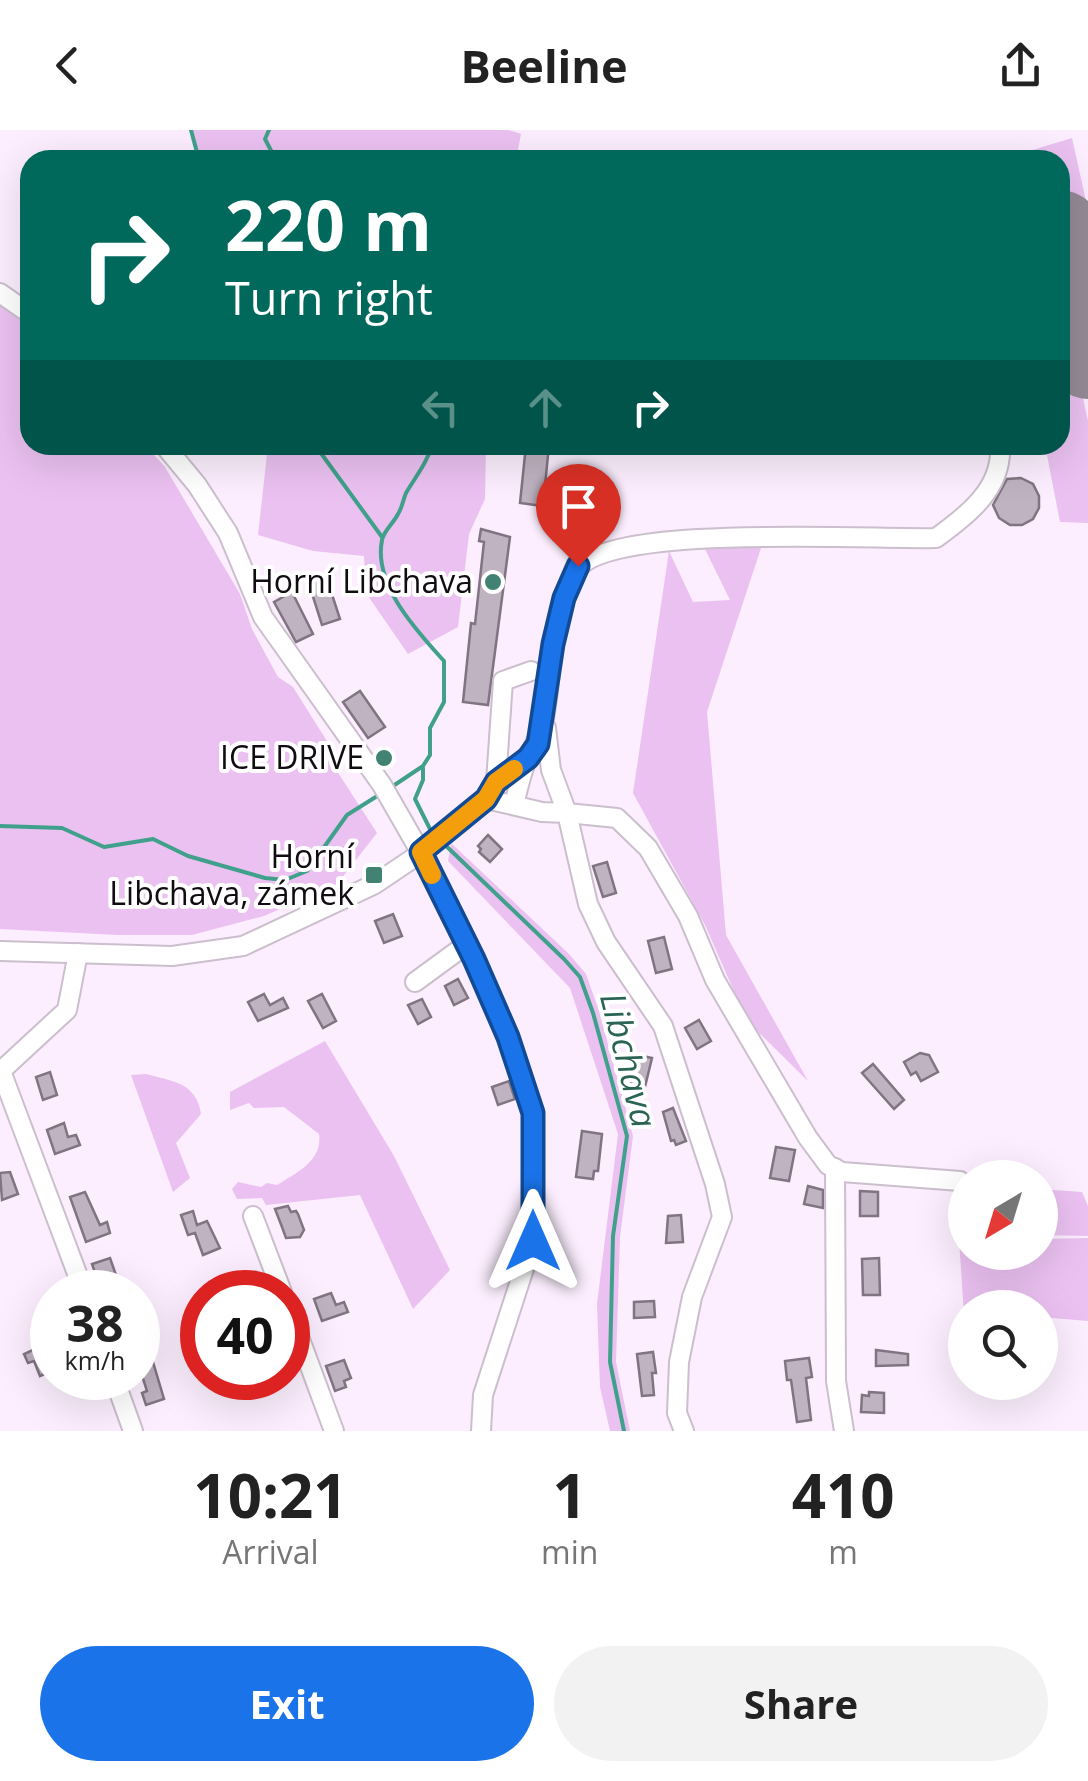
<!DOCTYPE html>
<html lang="en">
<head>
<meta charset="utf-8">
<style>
	body { margin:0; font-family:"Open Sans",sans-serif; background:#f2f2f2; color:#222; height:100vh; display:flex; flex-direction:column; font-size:38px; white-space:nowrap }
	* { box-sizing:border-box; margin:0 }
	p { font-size:32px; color:#767676 }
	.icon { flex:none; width:55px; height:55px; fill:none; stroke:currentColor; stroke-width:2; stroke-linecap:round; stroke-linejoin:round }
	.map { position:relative; height:1301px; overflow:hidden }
	.details { display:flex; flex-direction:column; background:#fff; flex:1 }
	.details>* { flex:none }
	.guide { position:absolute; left:20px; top:20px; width:1050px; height:305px; border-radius:30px; box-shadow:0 10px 40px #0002; background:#00695c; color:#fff; overflow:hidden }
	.needle { width:65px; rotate:218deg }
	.fabs { position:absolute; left:948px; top:1030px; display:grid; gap:20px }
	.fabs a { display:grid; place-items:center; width:110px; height:110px; border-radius:50%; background:#fff; box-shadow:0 10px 40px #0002; font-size:50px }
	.speed { position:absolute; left:30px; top:1140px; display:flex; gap:20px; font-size:50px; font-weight:700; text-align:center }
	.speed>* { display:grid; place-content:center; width:130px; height:130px; border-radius:50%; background:#fff; box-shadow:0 10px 40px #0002; line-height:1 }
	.speed small { font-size:25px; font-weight:400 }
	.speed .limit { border:15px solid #d22; background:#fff; color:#111 }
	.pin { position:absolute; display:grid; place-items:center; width:85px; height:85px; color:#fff; margin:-102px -42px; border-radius:50% 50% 50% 0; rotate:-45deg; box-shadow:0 0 10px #0007 }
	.pin .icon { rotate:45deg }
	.me { position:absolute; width:110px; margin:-55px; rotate:0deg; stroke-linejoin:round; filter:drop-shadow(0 0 8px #0008) }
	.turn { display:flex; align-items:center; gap:35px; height:210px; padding:0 40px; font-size:45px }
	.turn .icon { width:130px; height:130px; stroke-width:2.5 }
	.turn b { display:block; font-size:70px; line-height:85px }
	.lanes { display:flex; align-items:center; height:95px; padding:0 40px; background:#0003; justify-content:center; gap:50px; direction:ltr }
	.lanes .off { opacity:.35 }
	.eta { display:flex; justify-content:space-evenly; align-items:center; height:170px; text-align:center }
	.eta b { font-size:60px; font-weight:700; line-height:70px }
	.button { display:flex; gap:20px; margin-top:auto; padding:20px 40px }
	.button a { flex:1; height:115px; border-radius:60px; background:#1a73e8; color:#fff; font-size:40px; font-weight:700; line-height:115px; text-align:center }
	.button a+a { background:#f2f2f2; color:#222 }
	header { display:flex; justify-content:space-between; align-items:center; height:130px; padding:0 40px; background:#fff; font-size:45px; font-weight:700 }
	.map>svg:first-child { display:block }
	.green { fill:#ebc1f1 }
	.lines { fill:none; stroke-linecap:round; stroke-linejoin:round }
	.stream { stroke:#40a08b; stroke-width:4 }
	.runway { stroke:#948a96; stroke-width:82 }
	.building { fill:#bfb2c1; stroke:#807482; stroke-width:2.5 }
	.minor-casing { stroke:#cbbecd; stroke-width:22 }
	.minor { stroke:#fff; stroke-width:18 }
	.route-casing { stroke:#114b97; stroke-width:25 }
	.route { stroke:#1a73e8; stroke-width:18 }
	.slow { stroke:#f59e0b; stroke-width:18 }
	.poi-dot { fill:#428272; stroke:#fff; stroke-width:4 }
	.labels { text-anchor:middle; stroke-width:8; stroke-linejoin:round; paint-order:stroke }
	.poi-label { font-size:32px; fill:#110c11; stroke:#fff; text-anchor:end }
	.water-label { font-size:35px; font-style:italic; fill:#2b6355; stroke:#fff }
</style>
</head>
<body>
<header><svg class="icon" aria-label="back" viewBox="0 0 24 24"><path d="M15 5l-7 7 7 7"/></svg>Beeline<svg class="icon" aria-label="share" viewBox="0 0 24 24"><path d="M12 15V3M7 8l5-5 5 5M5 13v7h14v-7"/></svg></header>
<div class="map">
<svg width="1088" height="1301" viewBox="0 0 1088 1301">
	<rect width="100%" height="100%" fill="#fceefe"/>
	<g class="green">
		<path d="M193,0H509L521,4L516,30H198Z"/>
		<path d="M1072,8L1088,80V166L1064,58H1060V30H999Z"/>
		<path d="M1060,164L1088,291V393L1060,392L1045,315H1060Z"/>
		<path d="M0,176L30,197V315H145L165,337L240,464L252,499L278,547L293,557L330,616L335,638L377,703L337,754L264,786L192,805H118L0,799Z"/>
		<path d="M268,315H486L485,369L469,404L458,497L408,524L366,463L364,426L313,421L258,405Z"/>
		<path d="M702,413L762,415L707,582L726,805L808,951L747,891L705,795L633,663L669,421L693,472L730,470Z"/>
		<path d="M451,713L569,824L586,844L599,881L633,1006L620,1107L616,1232L630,1301H610L600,1257L597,1174L618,1004L570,858L448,731Z"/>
		<path d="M325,911L394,1026L450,1140L413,1179L360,1065L266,1075L262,1068L237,1069L232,1059L238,1052L261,1057L267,1053L277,1055C296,1043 323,1031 319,1004L284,977L254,978L249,973L230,980V962Z"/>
		<path d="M146,944C172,951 197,953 201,984L176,1013L190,1048L173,1062L131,945Z"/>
		<path d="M1040,1059L1082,1062L1088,1076V1106L1040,1105Z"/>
		<path d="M1088,1108V1191L1040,1187V1178H965L964,1184L959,1110H965V1122H1040V1109Z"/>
	</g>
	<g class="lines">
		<g class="stream">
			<path d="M191,0L199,30"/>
			<path d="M269,0L265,9L276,30"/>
			<path d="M315,315L382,407"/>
			<path d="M423,638V650L415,669L432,703"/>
			<path d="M390,658L423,636L430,625V598L444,572V531C417,501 373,455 382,410C384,400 393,394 398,384C402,378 403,370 406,363C416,346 427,333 432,315"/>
			<path d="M0,696L62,698L104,717L153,709L188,726L265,748L285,750L307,741L347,685L382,663"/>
			<path d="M443,713L564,829L580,847L593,883L627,1006L613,1106L610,1232L624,1301"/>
		</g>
		<path class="runway" d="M1060,101L1088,228"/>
	</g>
	<g class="building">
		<path d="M526,315H549L543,376L520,373Z"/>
		<path d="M1021,348L1033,354L1039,366V378L1033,389L1022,395H1010L999,388L993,375L1007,349Z"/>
		<path d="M603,377L606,402L568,406L567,401L568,409L554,410L553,398L567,397L565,380Z"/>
		<path d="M481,399L510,407L488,575L463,572L471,493L475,494L484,412L479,411Z"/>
		<path d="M326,446L340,489L322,495L308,451Z"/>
		<path d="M292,462L313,504L296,512L274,472Z"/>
		<path d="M360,561L385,597L368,608L343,572Z"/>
		<path d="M488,705L502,719L490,732L479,722L481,719L478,716Z"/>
		<path d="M607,732L616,763L603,767L593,736Z"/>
		<path d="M393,784L402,806L384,813L375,791Z"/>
		<path d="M664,807L672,839L656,843L648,811Z"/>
		<path d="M458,849L468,868L454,875L445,856Z"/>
		<path d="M264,864L270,875L283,868L288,878L258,891L248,872Z"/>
		<path d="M322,864L336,891L323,898L308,871Z"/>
		<path d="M422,869L431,887L418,894L408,875Z"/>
		<path d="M699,890L711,911L697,919L685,898Z"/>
		<path d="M920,923L929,925L938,942L921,951L916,942L911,945L904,932Z"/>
		<path d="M637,925L652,928L644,961L630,957Z"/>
		<path d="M873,934L904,970L894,979L862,943Z"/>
		<path d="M50,942L57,965L43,970L36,947Z"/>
		<path d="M509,951L515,969L498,975L492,957Z"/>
		<path d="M673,978L686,1011L676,1015L674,1010L671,1011L663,982Z"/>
		<path d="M64,993L68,1007L76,1005L80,1015L55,1024L47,1000Z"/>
		<path d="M582,1001L602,1004L598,1041H594L593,1049L576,1047Z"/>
		<path d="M776,1017L795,1020L789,1051L770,1048Z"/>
		<path d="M10,1042L18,1064L2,1070L0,1043Z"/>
		<path d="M808,1056L823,1060V1078L804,1074Z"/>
		<path d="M860,1061L878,1062V1086H860Z"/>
		<path d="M85,1062L100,1095L107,1092L110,1103L86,1112L70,1067Z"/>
		<path d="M288,1076L291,1082L296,1081L298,1084L304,1100L300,1107L286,1108L282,1097L275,1079Z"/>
		<path d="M193,1081L197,1095L207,1091L220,1118L203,1125L195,1103L188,1105L181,1085Z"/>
		<path d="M681,1085L683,1112L666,1113L668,1086Z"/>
		<path d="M110,1128L117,1148L99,1154L92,1134Z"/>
		<path d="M879,1128L880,1165H863L862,1129Z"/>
		<path d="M331,1163L336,1175L344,1172L348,1182L322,1191L314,1169Z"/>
		<path d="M654,1171L655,1187L634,1188V1172Z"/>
		<path d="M147,1212L164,1269L146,1275L142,1263L147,1261L138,1233V1216Z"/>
		<path d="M35,1219L38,1226L49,1221L52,1241L40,1246L34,1231L28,1233L24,1224Z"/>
		<path d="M876,1220L908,1224V1235L876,1236Z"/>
		<path d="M653,1222L656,1243H652L654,1265L642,1266L637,1224Z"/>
		<path d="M809,1228L812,1247L806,1248L811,1290L797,1292L791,1250H787L785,1231Z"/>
		<path d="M344,1230L351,1248L344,1251L346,1257L335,1261L326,1236Z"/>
		<path d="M869,1262L884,1263V1283L861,1282L862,1265L869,1266Z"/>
	</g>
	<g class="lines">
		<g class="minor-casing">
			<g id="minor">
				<path d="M0,163L30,184"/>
				<path d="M164,315L197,355L228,403L263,487L382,655L421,723L474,829L507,907L533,983V1111L483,1265L481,1301"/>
				<path d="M546,598L551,640L567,683L617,688L648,718L688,786L715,850L808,1008L828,1035L842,1042L960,1051"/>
				<path d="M496,652L503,551L531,541"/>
				<path d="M514,674C518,660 521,643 527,630C534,615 541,605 544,588C553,540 549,483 577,440C606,393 875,410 936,408C968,385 1003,358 1000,315"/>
				<path d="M0,821L172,826L243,816L375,754L421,723L486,669L542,682L567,683L588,774L606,812L663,896L715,1054L722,1087L692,1167L679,1232L677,1283L684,1301"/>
				<path d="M78,823L67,880L1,941L84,1162"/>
				<path d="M415,852L467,814"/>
				<path d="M835,1038L836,1251L844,1301"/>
				<path d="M253,1086L282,1162"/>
				<path d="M288,1177L334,1301"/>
				<path d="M114,1248L133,1301"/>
			</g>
		</g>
		<use href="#minor" class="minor"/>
	</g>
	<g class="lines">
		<g class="route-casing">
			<path id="route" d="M533,1111V983L508,907L474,829L421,722L486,669L496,652L528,628L538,614L553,514L564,468L578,436"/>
		</g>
		<use href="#route" class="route"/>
		<path class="slow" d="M432,745L421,722L486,669L496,652L514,639"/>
	</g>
	<g class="poi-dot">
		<circle cx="493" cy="452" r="10"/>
		<circle cx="384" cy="628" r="10"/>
		<rect x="364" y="735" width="20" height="20" rx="5"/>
	</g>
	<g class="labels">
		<g class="poi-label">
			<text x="473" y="463">Horní Libchava</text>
			<text x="364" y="639">ICE DRIVE</text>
			<text x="354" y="738">Horní<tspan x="354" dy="37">Libchava, zámek</tspan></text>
		</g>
		<g class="water-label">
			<text transform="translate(628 930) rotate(76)" y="12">Libchava</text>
		</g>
	</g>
</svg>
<div class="fabs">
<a><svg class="needle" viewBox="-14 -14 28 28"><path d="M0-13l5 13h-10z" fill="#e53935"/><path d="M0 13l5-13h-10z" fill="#767676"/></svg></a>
<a><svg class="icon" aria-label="search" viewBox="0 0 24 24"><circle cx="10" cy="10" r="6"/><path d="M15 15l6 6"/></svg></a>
</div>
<div class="speed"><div>38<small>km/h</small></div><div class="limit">40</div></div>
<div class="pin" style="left:578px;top:436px;background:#d93025"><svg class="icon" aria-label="arrive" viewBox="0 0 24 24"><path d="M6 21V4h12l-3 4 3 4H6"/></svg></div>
<svg class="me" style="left:533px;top:1111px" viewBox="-20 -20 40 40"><path d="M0-17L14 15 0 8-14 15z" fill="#1a73e8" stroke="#fff" stroke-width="4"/></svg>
<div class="guide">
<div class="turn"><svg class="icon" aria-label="right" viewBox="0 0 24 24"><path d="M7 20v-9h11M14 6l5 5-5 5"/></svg><div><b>220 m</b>Turn right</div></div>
<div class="lanes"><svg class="icon off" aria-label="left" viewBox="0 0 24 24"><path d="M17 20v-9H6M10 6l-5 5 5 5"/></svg><svg class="icon off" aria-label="ahead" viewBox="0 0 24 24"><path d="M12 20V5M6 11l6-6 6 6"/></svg><svg class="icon" aria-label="right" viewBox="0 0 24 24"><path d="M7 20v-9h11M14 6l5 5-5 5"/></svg></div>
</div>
</div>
<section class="details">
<div class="eta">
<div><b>10:21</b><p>Arrival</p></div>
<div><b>1</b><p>min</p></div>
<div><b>410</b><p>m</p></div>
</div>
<div class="button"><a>Exit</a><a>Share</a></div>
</section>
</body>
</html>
